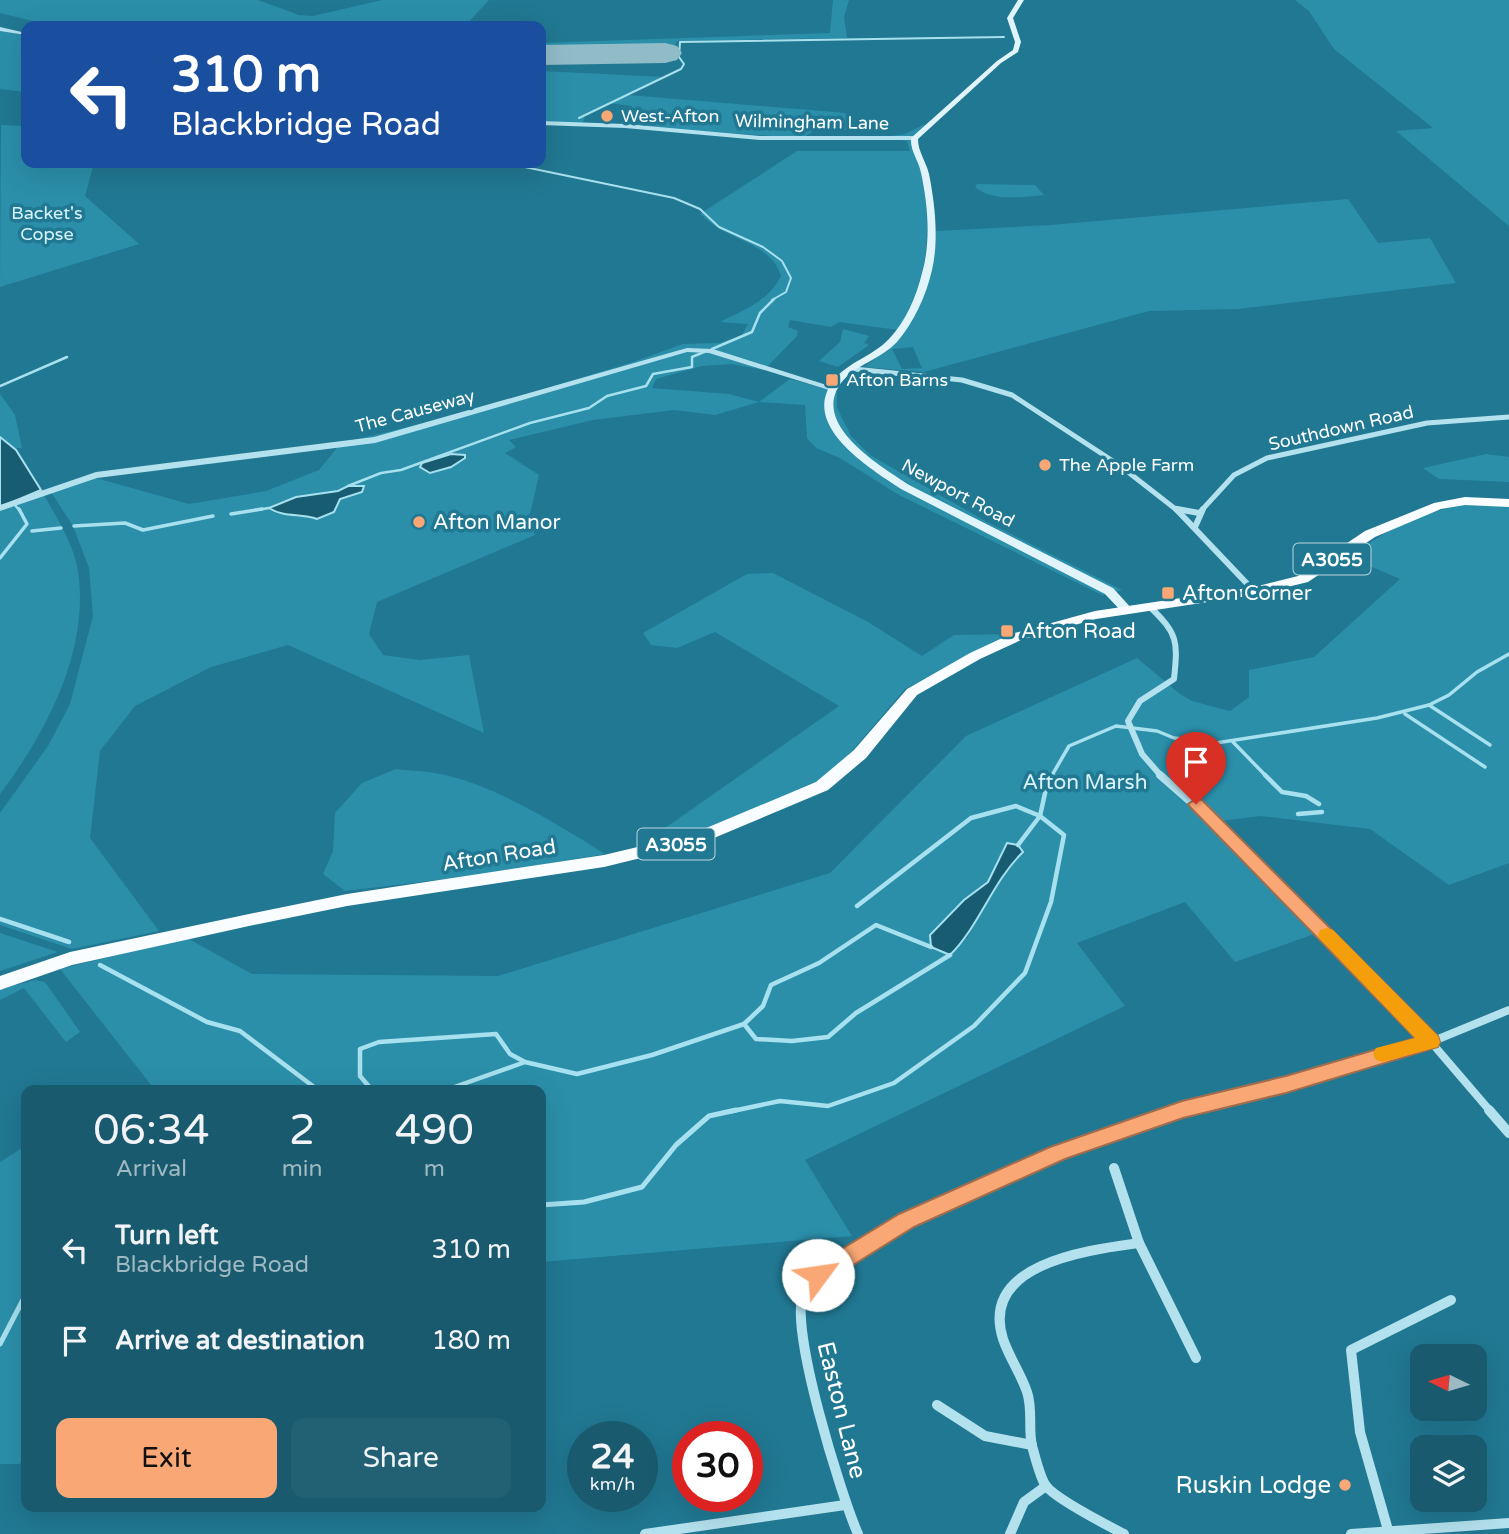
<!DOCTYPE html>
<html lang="en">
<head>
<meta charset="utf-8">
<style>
	body { margin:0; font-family:"Varela Round",sans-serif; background:#226073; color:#f1f3f6; height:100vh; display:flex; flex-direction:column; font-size:26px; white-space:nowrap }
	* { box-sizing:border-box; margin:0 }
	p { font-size:23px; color:#9fb9c2 }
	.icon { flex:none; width:38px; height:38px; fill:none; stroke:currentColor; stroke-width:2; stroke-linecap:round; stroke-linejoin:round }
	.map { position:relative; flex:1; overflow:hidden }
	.details { position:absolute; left:21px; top:1085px; width:525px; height:427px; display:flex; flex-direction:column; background:#195a6e; border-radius:14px; box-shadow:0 7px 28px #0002 }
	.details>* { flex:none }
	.top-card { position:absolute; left:21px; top:21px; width:525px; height:147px; border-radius:14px; box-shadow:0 7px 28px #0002; background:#1a4fa0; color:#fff; overflow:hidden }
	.needle { width:46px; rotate:275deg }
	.tools { position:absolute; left:1410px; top:1344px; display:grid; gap:14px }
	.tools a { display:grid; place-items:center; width:77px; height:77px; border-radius:14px; background:#195a6e; box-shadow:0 7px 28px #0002; font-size:35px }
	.speed { position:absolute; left:567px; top:1421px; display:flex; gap:14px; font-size:35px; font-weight:700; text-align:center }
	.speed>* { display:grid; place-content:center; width:91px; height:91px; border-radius:50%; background:#195a6e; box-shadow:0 7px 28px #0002; line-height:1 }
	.speed small { font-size:18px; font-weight:400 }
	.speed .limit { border:10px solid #d22; background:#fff; color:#111 }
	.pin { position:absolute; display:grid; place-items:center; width:60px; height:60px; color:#fff; margin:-72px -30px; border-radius:50% 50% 50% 0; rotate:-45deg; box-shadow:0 0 7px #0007 }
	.pin .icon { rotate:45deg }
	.me { position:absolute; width:77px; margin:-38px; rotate:59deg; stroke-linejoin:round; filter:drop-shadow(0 0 5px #0008) }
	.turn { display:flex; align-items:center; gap:24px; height:147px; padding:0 35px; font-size:32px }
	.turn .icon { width:91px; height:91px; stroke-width:2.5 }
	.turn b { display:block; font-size:49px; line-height:60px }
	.eta { display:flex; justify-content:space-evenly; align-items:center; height:119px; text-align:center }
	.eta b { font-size:42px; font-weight:600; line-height:49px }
	.action { display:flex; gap:14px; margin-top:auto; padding:14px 35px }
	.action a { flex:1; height:80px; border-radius:14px; background:#f9a775; color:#111; font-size:28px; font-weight:600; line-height:80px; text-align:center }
	.action a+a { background:#226073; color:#f1f3f6 }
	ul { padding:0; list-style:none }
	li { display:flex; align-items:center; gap:21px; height:91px; padding:0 35px }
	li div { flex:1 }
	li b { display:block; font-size:26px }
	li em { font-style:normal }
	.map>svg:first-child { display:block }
	.green { fill:#2b8faa; fill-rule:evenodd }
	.water { fill:#175c71; stroke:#a7e0ee; stroke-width:2 }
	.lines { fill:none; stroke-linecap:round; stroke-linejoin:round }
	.stream-far4 { stroke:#a7e0ee; stroke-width:2 }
	.stream-far3 { stroke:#a7e0ee; stroke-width:2.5 }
	.stream-far2 { stroke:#a7e0ee; stroke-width:3.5 }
	.stream-far1 { stroke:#a7e0ee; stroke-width:4.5 }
	.stream { stroke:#a7e0ee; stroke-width:5 }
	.runway { fill:#90bcc8; fill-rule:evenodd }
	.minor-far3 { stroke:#b3e1ed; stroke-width:5 }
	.minor-far2 { stroke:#b3e1ed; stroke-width:6 }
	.minor-far1 { stroke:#b3e1ed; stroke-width:8 }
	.minor { stroke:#b3e1ed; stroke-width:10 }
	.tertiary { fill:#b3e1ed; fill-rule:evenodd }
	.secondary { fill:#e0f4fa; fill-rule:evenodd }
	.primary { fill:#fafdff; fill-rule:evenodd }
	.route { fill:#f9a775; stroke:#a26d4c; stroke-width:2 }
	.slow { fill:#f59e0b }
	.poi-dot { fill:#f9a775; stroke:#217892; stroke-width:2.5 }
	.labels { text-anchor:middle; stroke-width:7; stroke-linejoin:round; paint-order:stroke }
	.far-poi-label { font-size:18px; fill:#fff; stroke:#217892; text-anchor:start }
	.far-street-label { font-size:18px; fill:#fff; stroke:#217892 }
	.far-park-label { font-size:18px; fill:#d9f3fa; stroke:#217892 }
	.shield { fill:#217892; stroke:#bcd6de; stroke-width:2 }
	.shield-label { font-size:19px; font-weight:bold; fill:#fff }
	.poi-label { font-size:21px; fill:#fff; stroke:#217892; text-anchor:start }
	.park-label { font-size:21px; fill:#d9f3fa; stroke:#217892 }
	.street-label { font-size:21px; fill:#fff; stroke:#217892 }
	.near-street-label { font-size:24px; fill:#fff; stroke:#217892 }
	.near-poi-label { font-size:24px; fill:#fff; stroke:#217892; text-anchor:end }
</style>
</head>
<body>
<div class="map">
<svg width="1509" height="1534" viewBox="0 0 1509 1534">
	<rect width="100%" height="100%" fill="#217892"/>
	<g class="green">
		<path d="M0,0H258L299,15L313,16L382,0H489L465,26H32L41,23L0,13Z"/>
		<path d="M833,0H849L844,17L847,38L677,41L675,45L541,50V43L830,33Z"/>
		<path d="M1295,0H1509V226L1396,131L1433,128L1334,49L1309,11Z"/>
		<path d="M0,30L26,35V92L0,89Z"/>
		<path d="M541,71L664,77L628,95L845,113L858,130H815L802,138L625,126L632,106L609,103L585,115L583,123L541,122Z"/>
		<path d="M1,125L26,126V163H94L85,196L139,244L0,287Z"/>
		<path d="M923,125H927L914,137C931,211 937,262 898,330L839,322L831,327L790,320L788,327L798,331L797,336L764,370L732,364L702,366L656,379L652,388L729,394L759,402L790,379L837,392V408L851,436L870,455L987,522L1122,590L1102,595L899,495L840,458L816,448L807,438L805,405L759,402L715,415L674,410L593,420L509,440L516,447L505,453L539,475L529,518L535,535L377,602L369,634L383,655L420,660L469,655L484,733L288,645L211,667L135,706L100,751L90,838L159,931L72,949L0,925V813L48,746L70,704L93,616L89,568L73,526L51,492L96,478L189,504L266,491L319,470L341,443L462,414L633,362L683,344L720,343L742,335L748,324L720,322C744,310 769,301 781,276C773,248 739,241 717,227C711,224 706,218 700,214L797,151H910L907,141L882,137L905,134ZM348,486L362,492L340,499L334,512L317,519L304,514L284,515L296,497L338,491Z"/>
		<path d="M977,184L1035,185L1044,195C1022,197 993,202 975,187Z"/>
		<path d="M1348,199L1378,243L1430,238L1456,283L1238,309L1149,311L924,372L864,367C910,335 934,287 936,231L1051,225ZM913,347L922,368L902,369L892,349Z"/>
		<path d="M843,329L869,336L864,343L869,345L838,367L819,361L840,342Z"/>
		<path d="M0,394L15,415L22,448L0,449Z"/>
		<path d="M1486,454L1509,457V482L1439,479L1423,468Z"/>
		<path d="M43,493C56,517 74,544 78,571C90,650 46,733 0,794V510Z"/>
		<path d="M1469,504L1509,506V863L1449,885L1370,829L1261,816L1212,822L1320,932L1235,962L1185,902L1077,943L1125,1006L805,1160L852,1236L541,1262V1090H155L60,969L187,938L252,974L498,976L830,873L966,736L1137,658L1180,694L1192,701L1230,711L1249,697V670L1314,657L1400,579L1349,557C1383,531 1426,510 1469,504ZM1007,843L1022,852L999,880L967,938L930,935L964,900L988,882Z"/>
		<path d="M773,573L868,622L922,656L954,635L1014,634L972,653L905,689L852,751L815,784L696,835L638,847L839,706L715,632L677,648L651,645L643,633L747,574Z"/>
		<path d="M396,769C412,771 429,771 445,775C498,787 559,825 605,854L488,874L345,891L323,874L333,851L335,813L362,783Z"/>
		<path d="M0,933L58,952L0,971Z"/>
		<path d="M35,980L45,982L80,1032L66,1042L24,988L0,1000V989Z"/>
		<path d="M22,1148L26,1155V1446L20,1464H0V1162Z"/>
	</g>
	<g class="water">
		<path d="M0,437L16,450L41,490L0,507Z"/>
		<path d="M451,454L465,455V458L451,467L430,473L420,467L422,463Z"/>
		<path d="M348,486H364L362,492L340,499L334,512L317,519C301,513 284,518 269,508L296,497L338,491Z"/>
		<path d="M1007,843L1018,845L1023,852C992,882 980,925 950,955L931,947L930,935L964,900L988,882Z"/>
	</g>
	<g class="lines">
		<g class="stream-far4">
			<path d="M579,118L681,69L684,64L679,57L680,42L1004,37"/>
			<path d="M519,163L515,165L674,198L700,209L719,227L763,247L782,261L791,278L786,292L772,300"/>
		</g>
		<g class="stream-far3">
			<path d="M712,349L752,332L760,313L774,299"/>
			<path d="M0,386L67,357"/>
			<path d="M348,486L381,473L401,470L530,423L589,408L607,396L646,386L653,374L692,367V357L704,352"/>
			<path d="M14,504L20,511"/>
			<path d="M250,511L269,508"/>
		</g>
		<g class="stream-far2">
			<path d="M231,514L262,509"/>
			<path d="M74,526L125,523L143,530L213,516"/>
			<path d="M32,531L61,528"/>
			<path d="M0,558L27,524L19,509"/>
			<path d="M1429,705L1490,745"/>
			<path d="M1405,714L1485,767"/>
			<path d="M1233,742L1267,777"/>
			<path d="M1051,777L1069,746L1116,726L1157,731L1174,738L1216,743L1377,718L1429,705L1449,695L1477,672L1509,654"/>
		</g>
		<g class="stream-far1">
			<path d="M1265,775L1282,792L1306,796L1319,804"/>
			<path d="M1298,814L1322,812"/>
			<path d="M1018,845L1040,816L1047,784L1052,775"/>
			<path d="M0,919L69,942"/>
			<path d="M100,965L207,1022L240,1031L318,1090"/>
			<path d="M744,1024L756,1039L792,1041L828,1037L856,1013L950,955"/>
			<path d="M372,1090L360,1076V1049L379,1042L496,1034L510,1054L525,1062L577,1074L652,1055L744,1024L763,1006L771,985L819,963L876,925L931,947"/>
			<path d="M446,1090L525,1062"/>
			<path d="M728,1112L780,1101L828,1106L894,1083L974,1026L1025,973L1051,902L1064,835L1040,816L1016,806L971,818L857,906"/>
		</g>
		<g class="stream">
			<path d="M541,1205L584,1202L642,1187L676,1145L709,1116L736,1110"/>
			<path d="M0,1344L26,1294"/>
		</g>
		<path class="runway" d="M665,43L677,46L682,53L677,60L665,63L541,65V45Z"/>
		<g class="minor-far3">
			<path d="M854,369L962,380L1012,395L1119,465L1178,511"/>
			<path d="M1176,509L1187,511"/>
			<path d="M1201,511L1234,475L1267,458L1427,423L1509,417"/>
		</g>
		<g class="minor-far2">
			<path d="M1176,509L1254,591"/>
			<path d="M1177,509L1199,513"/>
			<path d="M1195,527L1203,509"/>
			<path d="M1150,607C1178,634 1178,641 1174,679L1140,701L1128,721L1142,754L1162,777"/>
		</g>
		<g class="minor-far1">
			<path d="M1160,775L1223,830L1431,1042L1491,1112"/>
			<path d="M1175,1112L1285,1085L1371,1057L1431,1042L1509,1010"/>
		</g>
		<g class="minor">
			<path d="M1489,1110L1509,1133"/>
			<path d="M1114,1168L1139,1243C1089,1250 979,1263 1003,1339C1009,1357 1021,1374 1027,1392C1033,1409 1028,1429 1032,1446C1035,1456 1040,1478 1046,1486C1057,1500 1107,1525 1124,1534"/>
			<path d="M1139,1243L1196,1358"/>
			<path d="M937,1405L985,1436L1032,1445"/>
			<path d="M1388,1530L1360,1432L1351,1350L1451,1300"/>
			<path d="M645,1534L845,1505"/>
			<path d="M858,1534C842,1498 787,1323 804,1293C815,1274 836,1264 854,1253C872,1242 889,1229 908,1220C995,1175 1088,1143 1180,1110"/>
			<path d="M1010,1534L1024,1502L1046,1486"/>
			<path d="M1351,1534L1509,1523"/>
		</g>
		<g class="tertiary">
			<path d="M0,27L26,33V35L0,31Z"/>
			<path d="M541,121L625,124L760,136H915L918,138L915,140H760L625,128L541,125Z"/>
			<path d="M687,348L713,349L836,388L829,390L709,353L687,352L375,443L97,478L0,511V505L96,472L374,437Z"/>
		</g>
		<path class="secondary" d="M1018,0H1024L1013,18L1021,42L1018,52L1001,63L918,139C918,152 926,161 929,174C935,204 939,240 932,270C926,296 914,322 897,342C881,359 855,365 841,383C810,425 882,467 911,486L1113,588L1133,610L1127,614L1123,613L1105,594L903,490C871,469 798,425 834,380C848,362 873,356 889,339C906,321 916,297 922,273C931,242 928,205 921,173C919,161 910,151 911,138L997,61L1013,50L1015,42L1007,18Z"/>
		<path class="primary" d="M1465,497L1509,499V507L1465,505L1441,509L1375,537L1308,582L1254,595L1096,619L1021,640L980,659L917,695L866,758L828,790L702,843L604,867L347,906L249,926L72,965L0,990V976L70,952L249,914L347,894L604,855L692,834L816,782L854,750L907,689L970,653L1011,634L1095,611L1254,587L1298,576L1365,531L1434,503Z"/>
	</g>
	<path class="route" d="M1196,799L1202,800L1438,1036L1440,1042L1438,1047L1286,1093L1183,1118L1065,1159L914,1227L826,1282L818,1285L811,1282L807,1275L811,1268L899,1214L1050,1147L1182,1101L1286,1076L1415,1038L1191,808L1188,804Z"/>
	<path class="slow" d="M1327,928L1333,930L1438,1036L1440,1042L1438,1047L1383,1062L1376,1060L1373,1054L1376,1048L1415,1038L1320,939L1318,935L1320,930Z"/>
	<g class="poi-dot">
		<circle cx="607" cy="116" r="7"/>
		<rect x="825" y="373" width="14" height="14" rx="3.5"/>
		<circle cx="1045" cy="465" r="7"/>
		<circle cx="419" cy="522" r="7"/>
		<rect x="1161" y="586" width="14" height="14" rx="3.5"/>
		<rect x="1000" y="624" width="14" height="14" rx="3.5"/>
		<circle cx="1345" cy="1485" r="7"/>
	</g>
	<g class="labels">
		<g class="far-poi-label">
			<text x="621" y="122">West-Afton</text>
			<text x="846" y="386">Afton Barns</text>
			<text x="1059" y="471">The Apple Farm</text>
		</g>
		<g class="far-street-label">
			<text transform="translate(812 122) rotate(1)" y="6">Wilmingham Lane</text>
			<text transform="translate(415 411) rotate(-15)" y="6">The Causeway</text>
			<text transform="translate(1341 428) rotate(-13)" y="6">Southdown Road</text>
			<text transform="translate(958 493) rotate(28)" y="6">Newport Road</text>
		</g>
		<g class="far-park-label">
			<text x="47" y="219">Backet's<tspan x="47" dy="21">Copse</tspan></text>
		</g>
		<g class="shield">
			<rect x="1293.5" y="543.5" width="77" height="31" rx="5"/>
			<rect x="637.5" y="828.5" width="77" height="31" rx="5"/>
		</g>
		<g class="shield-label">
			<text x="1332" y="566">A3055</text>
			<text x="676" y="851">A3055</text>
		</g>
		<g class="poi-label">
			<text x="433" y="529">Afton Manor</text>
			<text x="1182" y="600">Afton Corner</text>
			<text x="1021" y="638">Afton Road</text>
		</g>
		<g class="park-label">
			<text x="1085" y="789">Afton Marsh</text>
		</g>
		<g class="street-label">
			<text transform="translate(499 855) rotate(-9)" y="7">Afton Road</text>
		</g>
		<g class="near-street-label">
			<text transform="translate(842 1410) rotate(76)" y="8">Easton Lane</text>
		</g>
		<g class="near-poi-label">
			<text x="1331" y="1493">Ruskin Lodge</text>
		</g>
	</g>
</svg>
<div class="tools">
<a><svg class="needle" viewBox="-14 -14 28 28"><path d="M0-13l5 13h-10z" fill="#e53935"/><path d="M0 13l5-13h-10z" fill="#9fb9c2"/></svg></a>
<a><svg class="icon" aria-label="layers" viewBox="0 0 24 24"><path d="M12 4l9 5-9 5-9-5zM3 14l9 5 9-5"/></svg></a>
</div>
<div class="speed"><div>24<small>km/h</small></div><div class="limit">30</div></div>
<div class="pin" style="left:1196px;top:804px;background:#d93025"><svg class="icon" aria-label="arrive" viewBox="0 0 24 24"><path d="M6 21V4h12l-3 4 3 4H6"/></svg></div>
<svg class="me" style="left:818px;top:1275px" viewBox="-20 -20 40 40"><circle r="19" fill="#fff"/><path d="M0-13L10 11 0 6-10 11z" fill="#f9a775"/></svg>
<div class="top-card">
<div class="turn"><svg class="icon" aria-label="left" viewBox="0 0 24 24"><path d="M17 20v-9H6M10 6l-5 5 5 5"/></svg><div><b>310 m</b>Blackbridge Road</div></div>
</div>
<section class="details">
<div class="eta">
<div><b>06:34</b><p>Arrival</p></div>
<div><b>2</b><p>min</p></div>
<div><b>490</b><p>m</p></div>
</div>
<ul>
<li><svg class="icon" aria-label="left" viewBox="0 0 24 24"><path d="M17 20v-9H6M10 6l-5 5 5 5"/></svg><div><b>Turn left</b><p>Blackbridge Road</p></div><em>310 m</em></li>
<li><svg class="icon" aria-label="arrive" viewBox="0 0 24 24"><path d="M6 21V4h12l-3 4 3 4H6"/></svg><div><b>Arrive at destination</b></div><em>180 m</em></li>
</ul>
<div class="action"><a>Exit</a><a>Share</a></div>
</section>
</div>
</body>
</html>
